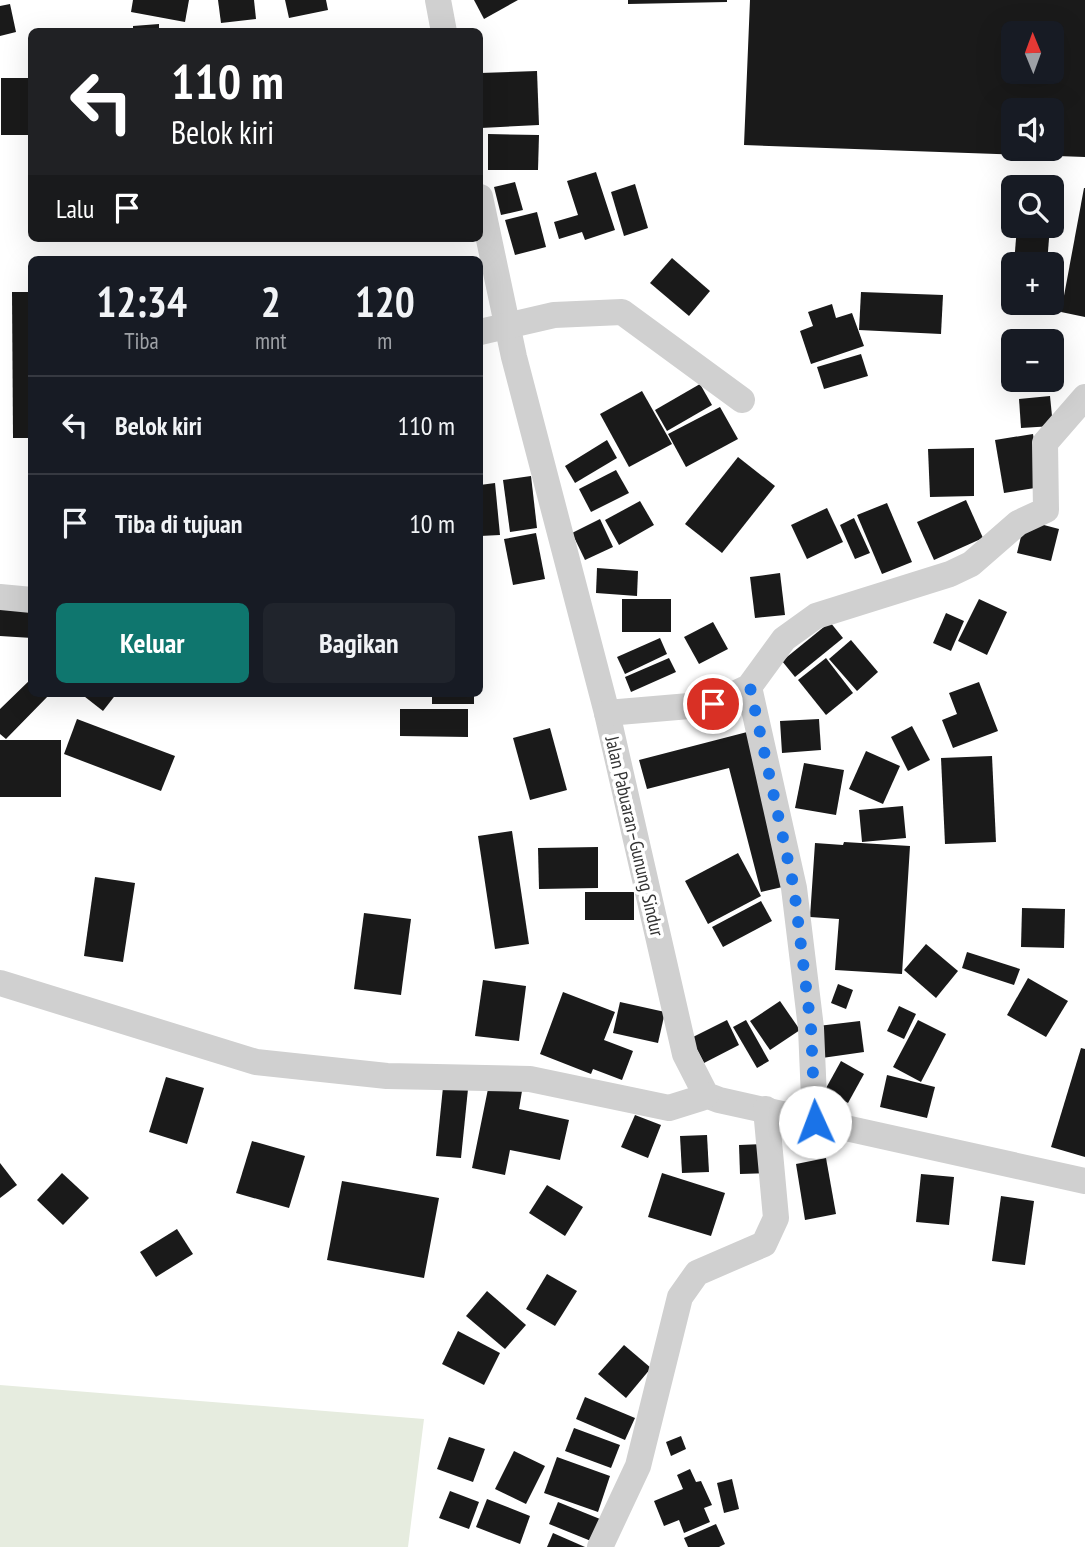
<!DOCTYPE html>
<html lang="id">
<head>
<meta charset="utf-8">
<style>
	body { margin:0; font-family:"PT Sans Narrow",sans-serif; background:#20242c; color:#f1f3f6; height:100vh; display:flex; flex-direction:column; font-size:26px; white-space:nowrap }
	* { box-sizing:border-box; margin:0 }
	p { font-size:23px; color:#9ea1a6 }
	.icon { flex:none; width:38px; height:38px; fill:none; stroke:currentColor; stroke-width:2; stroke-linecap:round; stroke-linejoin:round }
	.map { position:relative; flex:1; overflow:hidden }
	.drawer { position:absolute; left:28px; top:256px; width:455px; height:441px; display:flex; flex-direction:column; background:#171b24; border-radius:10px; box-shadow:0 7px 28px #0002 }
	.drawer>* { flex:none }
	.banner { position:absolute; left:28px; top:28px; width:455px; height:214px; border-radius:10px; box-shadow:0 7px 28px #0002; background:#202124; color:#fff; overflow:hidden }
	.needle { width:46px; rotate:359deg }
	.controls { position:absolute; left:1001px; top:21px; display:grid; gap:14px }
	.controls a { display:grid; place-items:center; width:63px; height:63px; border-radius:10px; background:#171b24; box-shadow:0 7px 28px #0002; font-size:35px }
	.pin { position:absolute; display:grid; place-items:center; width:60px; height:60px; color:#fff; margin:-30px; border:4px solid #fff; border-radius:50%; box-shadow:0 2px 7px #0007 }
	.me { position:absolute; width:77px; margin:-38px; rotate:358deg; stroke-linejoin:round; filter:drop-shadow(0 0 5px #0008) }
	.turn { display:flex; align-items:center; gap:24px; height:147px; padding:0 28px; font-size:32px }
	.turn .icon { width:91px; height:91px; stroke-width:2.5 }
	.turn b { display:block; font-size:49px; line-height:60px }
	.then { display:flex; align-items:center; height:66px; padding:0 28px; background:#0003; gap:14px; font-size:26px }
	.eta { display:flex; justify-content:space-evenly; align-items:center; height:119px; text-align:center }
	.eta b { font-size:42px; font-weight:600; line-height:49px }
	.action { display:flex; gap:14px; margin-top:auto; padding:14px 28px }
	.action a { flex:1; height:80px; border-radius:10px; background:#0f766e; color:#fff; font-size:28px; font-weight:600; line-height:80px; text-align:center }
	.action a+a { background:#20242c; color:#f1f3f6 }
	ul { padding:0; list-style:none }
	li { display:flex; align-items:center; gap:21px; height:98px; padding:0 28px; border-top:2px solid #363941 }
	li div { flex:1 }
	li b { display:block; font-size:26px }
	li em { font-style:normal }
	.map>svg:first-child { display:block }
	.green { fill:#e6ecdf }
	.building { fill:#1a1a1a; fill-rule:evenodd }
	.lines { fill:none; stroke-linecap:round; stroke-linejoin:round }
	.minor { stroke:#d0d0d0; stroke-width:26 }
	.route { stroke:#1a73e8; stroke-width:12; stroke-dasharray:0 21.6 }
	.labels { text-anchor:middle; stroke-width:7; stroke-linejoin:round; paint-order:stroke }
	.street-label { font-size:19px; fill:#333; stroke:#fff }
</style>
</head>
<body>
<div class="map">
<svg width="1085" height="1547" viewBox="0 0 1085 1547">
	<rect width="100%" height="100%" fill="#fff"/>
	<path class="green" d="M0,1385L424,1419L408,1547H0Z"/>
	<g class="building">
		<path d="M133,0H189L185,22L131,12Z"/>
		<path d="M218,0H254L256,19L221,23Z"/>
		<path d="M285,0H326L328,10L289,18Z"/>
		<path d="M474,0H518L484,19Z"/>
		<path d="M628,0H727V2L628,4Z"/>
		<path d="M750,0H1085V157L744,145ZM1013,33H1052V72H1013ZM1013,110H1052V149H1013Z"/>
		<path d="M10,4L16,32L0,36V6Z"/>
		<path d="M159,24V32H133V26Z"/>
		<path d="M537,71L539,125L481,128L480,73Z"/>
		<rect x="1" y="78" width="31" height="57"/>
		<path d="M488,134L539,135L538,170H488Z"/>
		<path d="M596,172L615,230L585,240L582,232L559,239L554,222L578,215L567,181Z"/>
		<path d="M515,182L523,210L501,215L494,187Z"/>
		<path d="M635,184L648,228L624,236L611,192Z"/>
		<path d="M1084,188H1085V317L1061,312Z"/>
		<path d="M537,212L546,247L515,255L505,220Z"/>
		<path d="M1017,226H1050L1047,264H1014Z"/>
		<path d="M672,258L710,291L689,316L650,283Z"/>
		<path d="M12,292H32V438H13Z"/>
		<path d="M861,292L943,295L941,334L859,330Z"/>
		<path d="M1011,295H1013V303H1044L1043,315L1010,312Z"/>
		<path d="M832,304L836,318L852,313L864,346L811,364L800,331L813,326L808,312Z"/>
		<path d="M861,354L868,376L824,389L817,367Z"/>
		<path d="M700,384L712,405L667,431L655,410Z"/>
		<path d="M642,391L672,444L629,467L600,414Z"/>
		<path d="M1050,396L1053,426L1021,428L1019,399Z"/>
		<path d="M720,407L738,439L686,467L668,434Z"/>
		<path d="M1033,434L1041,487L1004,493L995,440Z"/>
		<path d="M607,440L617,458L575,483L565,466Z"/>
		<path d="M974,448V496L930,497L928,449Z"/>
		<path d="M738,457L775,486L722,553L685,524Z"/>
		<path d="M616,470L629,493L591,512L579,489Z"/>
		<path d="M531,476L537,528L510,532L503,480Z"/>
		<path d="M495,483L500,535L480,536V485Z"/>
		<path d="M966,500L983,538L934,560L917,522Z"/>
		<path d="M640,501L654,525L619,545L605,520Z"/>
		<path d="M887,503L912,562L882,574L857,515Z"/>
		<path d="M827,508L843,542L807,559L791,525Z"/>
		<path d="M854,518L870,553L855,559L840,525Z"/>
		<path d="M600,519L613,547L585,560L572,533Z"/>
		<path d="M1025,520L1059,529L1051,561L1017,553Z"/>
		<path d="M536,533L545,579L513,585L504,539Z"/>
		<path d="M597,568L638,571L637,596L596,593Z"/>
		<path d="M780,573L785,615L755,618L750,577Z"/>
		<rect x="622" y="599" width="49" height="33"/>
		<path d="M979,599L1007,612L987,655L958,641Z"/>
		<path d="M0,604L32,606V638L0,636Z"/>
		<path d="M946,613L964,621L951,651L933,643Z"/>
		<path d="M713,622L728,649L699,664L684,637Z"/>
		<path d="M830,622L843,638L795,677L782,661Z"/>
		<path d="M660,638L667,654L625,674L617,657Z"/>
		<path d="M851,640L878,672L857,691L829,659Z"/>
		<path d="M669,658L676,672L631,692L625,677Z"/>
		<path d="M826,658L853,693L826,715L798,680Z"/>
		<path d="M32,678V693H51L6,739L0,734V709Z"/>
		<path d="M979,682L998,731L953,748L942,720L957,714L949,693Z"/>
		<path d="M80,693H117L103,711Z"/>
		<rect x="432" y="693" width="42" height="11"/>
		<path d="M400,709H468V737L400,736Z"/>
		<path d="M77,719L175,756L161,791L64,754Z"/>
		<path d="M819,719L821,750L782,753L780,721Z"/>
		<path d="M912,726L930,760L908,771L891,737Z"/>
		<path d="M550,728L567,790L530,800L513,738Z"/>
		<path d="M751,731L791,885L761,892L729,768L647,789L639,760Z"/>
		<rect x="0" y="740" width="61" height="57"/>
		<path d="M866,751L900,766L883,804L849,789Z"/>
		<path d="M992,756L996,842L945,844L941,758Z"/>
		<path d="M804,763L844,770L836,815L795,808Z"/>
		<path d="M903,806L906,838L862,842L859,810Z"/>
		<path d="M512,831L529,944L495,949L478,836Z"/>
		<path d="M844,842L910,846L902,974L835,970L839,919L810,917L815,843L843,845Z"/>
		<path d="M598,847V888L539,889L538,848Z"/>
		<path d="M738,853L761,896L708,924L685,881Z"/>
		<path d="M95,877L135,883L123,962L84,956Z"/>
		<rect x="585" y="892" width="49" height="28"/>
		<path d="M761,901L772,921L723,947L712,927Z"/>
		<path d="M1022,908L1065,909L1064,948L1021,947Z"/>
		<path d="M364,913L411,919L401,995L354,989Z"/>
		<path d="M926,944L958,971L936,998L904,970Z"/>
		<path d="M967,952L1020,969L1014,985L962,968Z"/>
		<path d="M1028,978L1068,1001L1046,1037L1007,1015Z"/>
		<path d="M483,980L526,986L519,1041L475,1036Z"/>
		<path d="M838,984L853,990L846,1009L831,1003Z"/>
		<path d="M563,992L615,1012L604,1040L633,1051L622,1080L593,1069L591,1074L540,1054Z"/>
		<path d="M780,1001L800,1030L770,1050L750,1021Z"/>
		<path d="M620,1002L665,1012L658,1043L613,1033Z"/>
		<path d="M899,1006L916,1014L904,1039L887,1031Z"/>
		<path d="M727,1020L739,1045L704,1063L691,1038Z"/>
		<path d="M746,1020L769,1061L757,1068L733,1027Z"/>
		<path d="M918,1020L946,1034L921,1082L893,1067Z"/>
		<path d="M860,1021L864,1052L822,1058L818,1026Z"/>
		<path d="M1081,1048L1085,1049V1157L1051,1147Z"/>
		<path d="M841,1061L864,1074L848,1103L825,1090Z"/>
		<path d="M887,1075L935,1087L927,1118L880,1107Z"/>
		<path d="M166,1077L204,1088L187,1144L149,1132Z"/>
		<path d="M489,1084L522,1091L519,1109L569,1120L560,1160L510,1150L505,1175L472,1168Z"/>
		<path d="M443,1087L468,1089L461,1158L436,1156Z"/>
		<path d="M635,1115L661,1125L648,1158L621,1147Z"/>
		<path d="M707,1135L709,1172L682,1173L680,1136Z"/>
		<path d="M252,1141L305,1156L289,1208L236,1193Z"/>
		<path d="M766,1144L768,1173L740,1174L739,1145Z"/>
		<path d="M826,1158L836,1214L805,1220L796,1164Z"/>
		<path d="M0,1163L17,1185L0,1198Z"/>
		<path d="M62,1173L89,1198L63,1225L37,1200Z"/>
		<path d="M662,1173L725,1193L711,1236L648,1217Z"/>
		<path d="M921,1174L954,1177L949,1225L916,1222Z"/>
		<path d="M342,1181L439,1198L424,1278L327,1260Z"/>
		<path d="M547,1185L583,1207L565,1236L529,1213Z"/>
		<path d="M1001,1196L1034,1201L1025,1265L992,1261Z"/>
		<path d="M177,1229L193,1254L156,1277L140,1252Z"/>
		<path d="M547,1274L577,1291L555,1326L526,1309Z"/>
		<path d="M487,1291L526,1325L505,1349L466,1316Z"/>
		<path d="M458,1331L500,1353L484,1385L442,1364Z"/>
		<path d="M624,1345L651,1368L626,1398L598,1374Z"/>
		<path d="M585,1397L635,1418L625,1440L576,1419Z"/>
		<path d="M574,1428L620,1445L611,1468L565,1451Z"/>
		<path d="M681,1436L686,1449L671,1456L666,1442Z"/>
		<path d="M449,1437L485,1449L473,1482L437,1469Z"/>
		<path d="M514,1451L545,1466L526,1504L495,1489Z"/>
		<path d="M557,1457L610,1476L598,1512L544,1493Z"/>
		<path d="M690,1469L696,1482L701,1481L712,1505L704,1508L710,1522L684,1533L679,1520L664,1526L654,1501L683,1489L677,1475Z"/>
		<path d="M732,1479L739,1509L724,1513L717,1483Z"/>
		<path d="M450,1491L479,1502L469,1529L439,1518Z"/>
		<path d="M487,1499L530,1516L520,1544L476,1527Z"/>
		<path d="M558,1502L600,1519L591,1541L549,1524Z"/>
		<path d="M716,1524L725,1544L719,1547H688L684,1538Z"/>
		<path d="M553,1533L585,1547H547Z"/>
	</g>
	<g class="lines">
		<g class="minor">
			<path d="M438,0L444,32"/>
			<path d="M480,197L514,357L607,713L685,1054L706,1095L719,1100L1085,1181"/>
			<path d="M480,332L554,315L622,312L742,400"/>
			<path d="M0,597L32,600"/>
			<path d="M749,687L794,888L811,1028L815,1122"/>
			<path d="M607,713L713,704L749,687L784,639L816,616L950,574L971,564L1018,523L1046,510L1045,443L1085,397"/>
			<path d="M0,983L256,1062L387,1076L530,1079L669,1108L701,1098L706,1095"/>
			<path d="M600,1547L638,1466L680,1297L697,1273L764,1244L776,1218L766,1109"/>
		</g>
	</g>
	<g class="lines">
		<path class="route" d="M713,704L750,687L794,888L811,1028L815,1122"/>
	</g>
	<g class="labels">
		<g class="street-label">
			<text transform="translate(635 836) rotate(77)" y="7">Jalan Pabuaran–Gunung Sindur</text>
		</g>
	</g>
</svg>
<div class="controls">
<a><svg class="needle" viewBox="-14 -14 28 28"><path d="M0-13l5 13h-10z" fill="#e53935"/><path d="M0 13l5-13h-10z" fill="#9ea1a6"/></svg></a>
<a><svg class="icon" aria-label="sound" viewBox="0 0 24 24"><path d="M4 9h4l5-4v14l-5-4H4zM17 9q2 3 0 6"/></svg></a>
<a><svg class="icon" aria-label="search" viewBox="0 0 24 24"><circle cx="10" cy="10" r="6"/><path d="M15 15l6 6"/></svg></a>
<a>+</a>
<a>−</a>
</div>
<div class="pin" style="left:713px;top:704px;background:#d93025"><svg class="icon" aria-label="arrive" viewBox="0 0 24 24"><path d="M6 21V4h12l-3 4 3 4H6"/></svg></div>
<svg class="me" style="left:815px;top:1122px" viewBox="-20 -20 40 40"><circle r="19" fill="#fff"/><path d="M0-13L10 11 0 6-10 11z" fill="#1a73e8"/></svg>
<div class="banner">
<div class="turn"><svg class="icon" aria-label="left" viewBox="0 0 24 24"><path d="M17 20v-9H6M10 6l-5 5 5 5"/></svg><div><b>110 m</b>Belok kiri</div></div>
<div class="then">Lalu<svg class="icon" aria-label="arrive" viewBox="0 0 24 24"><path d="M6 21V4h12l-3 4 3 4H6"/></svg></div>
</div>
<section class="drawer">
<div class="eta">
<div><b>12:34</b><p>Tiba</p></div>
<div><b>2</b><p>mnt</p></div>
<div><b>120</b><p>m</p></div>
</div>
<ul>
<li><svg class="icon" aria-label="left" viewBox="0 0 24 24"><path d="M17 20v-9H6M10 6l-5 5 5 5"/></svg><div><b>Belok kiri</b></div><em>110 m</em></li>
<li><svg class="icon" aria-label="arrive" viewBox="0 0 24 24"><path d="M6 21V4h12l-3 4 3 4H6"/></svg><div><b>Tiba di tujuan</b></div><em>10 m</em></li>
</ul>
<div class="action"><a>Keluar</a><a>Bagikan</a></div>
</section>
</div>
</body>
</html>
